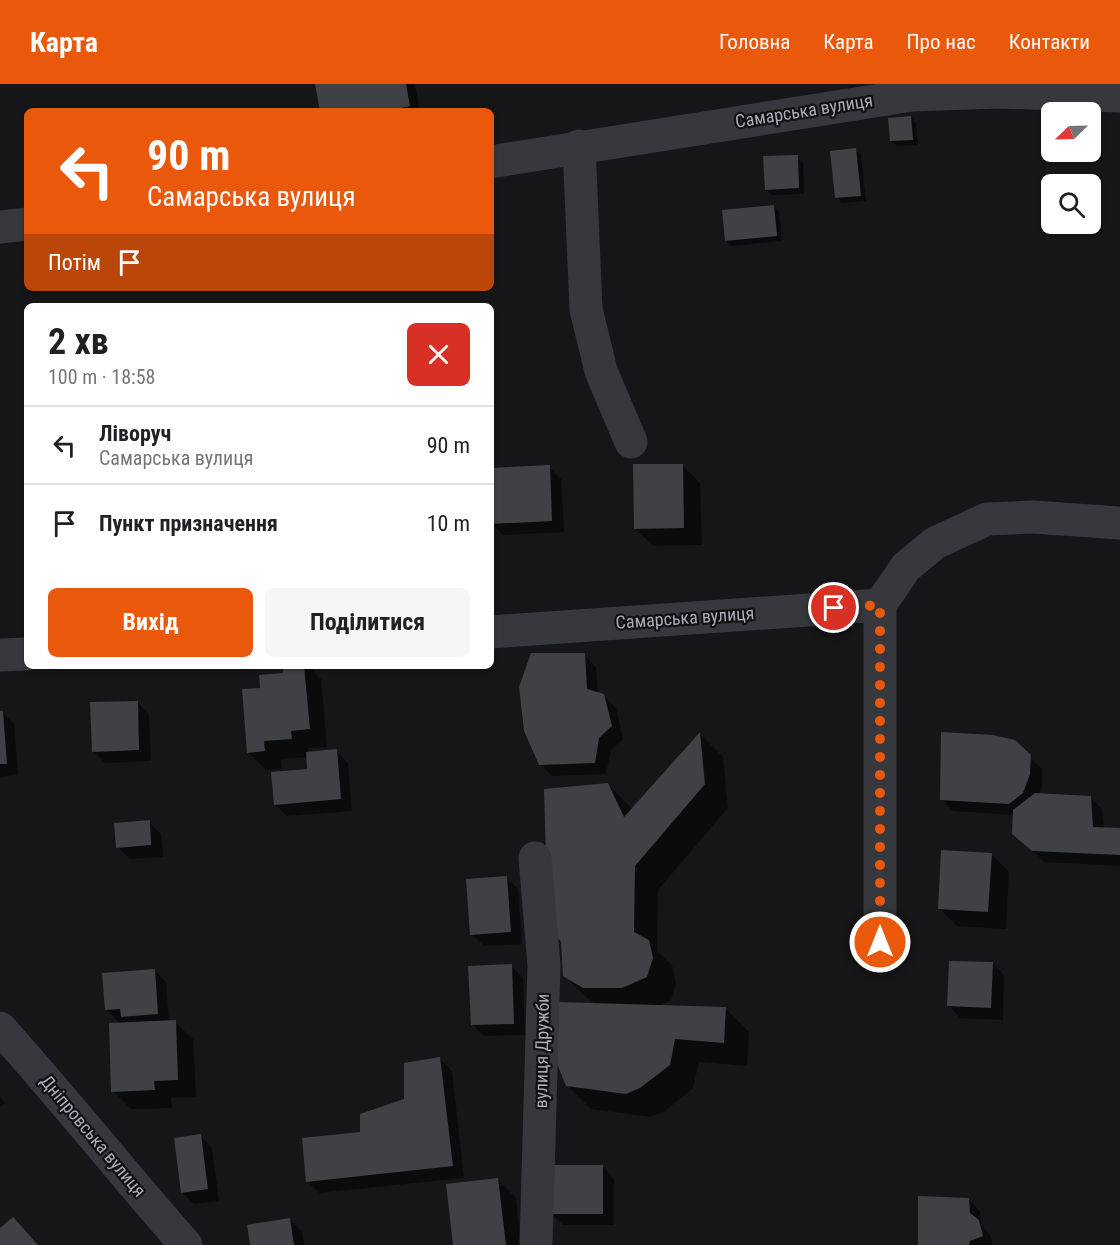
<!DOCTYPE html>
<html lang="uk">
<head>
<meta charset="utf-8">
<style>
	body { margin:0; font-family:"Roboto Condensed",sans-serif; background:#f6f6f6; color:#202124; height:100vh; display:flex; flex-direction:column; font-size:22px; white-space:nowrap }
	* { box-sizing:border-box; margin:0 }
	p { font-size:20px; color:#757577 }
	.icon { flex:none; width:33px; height:33px; fill:none; stroke:currentColor; stroke-width:2; stroke-linecap:round; stroke-linejoin:round }
	.map { position:relative; flex:1; overflow:hidden }
	.details { position:absolute; left:24px; top:219px; width:470px; height:366px; display:flex; flex-direction:column; background:#fff; border-radius:9px; box-shadow:0 2px 4px #0004 }
	.details>* { flex:none }
	.banner { position:absolute; left:24px; top:24px; width:470px; height:183px; border-radius:9px; box-shadow:0 2px 4px #0004; background:#ea580c; color:#fff; overflow:hidden }
	.needle { width:39px; rotate:247deg }
	.fabs { position:absolute; left:1041px; top:18px; display:grid; gap:12px }
	.fabs a { display:grid; place-items:center; width:60px; height:60px; border-radius:9px; background:#fff; box-shadow:0 2px 4px #0004; font-size:30px }
	.pin { position:absolute; display:grid; place-items:center; width:51px; height:51px; color:#fff; margin:-26px; border:3px solid #fff; border-radius:50%; box-shadow:0 2px 6px #0007 }
	.me { position:absolute; width:66px; margin:-33px; rotate:0deg; stroke-linejoin:round; filter:drop-shadow(0 0 4px #0008) }
	.turn { display:flex; align-items:center; gap:21px; height:126px; padding:0 24px; font-size:27px }
	.turn .icon { width:78px; height:78px; stroke-width:2.5 }
	.turn b { display:block; font-size:42px; line-height:51px }
	.then { display:flex; align-items:center; height:57px; padding:0 24px; background:#0003; gap:12px; font-size:22px }
	.round { display:grid; place-items:center; flex:none; width:63px; height:63px; border-radius:9px; background:#f6f6f6 }
	.head { display:flex; align-items:center; justify-content:space-between; height:102px; padding:0 24px }
	h1 { font-size:36px; font-weight:700; line-height:45px }
	.cta { display:flex; gap:12px; margin-top:auto; padding:12px 24px }
	.cta a { flex:1; height:69px; border-radius:9px; background:#ea580c; color:#fff; font-size:24px; font-weight:700; line-height:69px; text-align:center }
	.cta a+a { background:#f6f6f6; color:#202124 }
	ul { padding:0; list-style:none }
	li { display:flex; align-items:center; gap:18px; height:78px; padding:0 24px; border-top:2px solid #e0e0e0 }
	li div { flex:1 }
	li b { display:block; font-size:22px }
	li em { font-style:normal }
	header { display:flex; align-items:center; gap:36px; box-sizing:border-box; height:84px; padding:0 30px; background:#ea580c; color:#fff }
	header strong { font-size:28px }
	nav { display:flex; gap:33px; margin-inline-start:auto; font-size:21px }
	.map>svg:first-child { display:block }
	.shadow { fill:#0007 }
	.building { fill:#404145 }
	.lines { fill:none; stroke-linecap:round; stroke-linejoin:round }
	.minor { stroke:#37383d; stroke-width:33 }
	.route { stroke:#ea580c; stroke-width:10; stroke-dasharray:0 18 }
	.labels { text-anchor:middle; stroke-width:4.5; stroke-linejoin:round; paint-order:stroke }
	.street-label { font-size:18px; fill:#a8adb8; stroke:#111113 }
</style>
</head>
<body>
<header>
<strong>Карта</strong>
<nav><a>Головна</a><a>Карта</a><a>Про нас</a><a>Контакти</a></nav>
</header>
<div class="map">
<svg width="1120" height="1161" viewBox="0 0 1120 1161">
	<rect width="100%" height="100%" fill="#161618"/>
	<g class="shadow">
		<path d="M316,0H415L420,27H321Z"/>
		<path d="M911,33L916,39L918,61L897,62L891,57Z"/>
		<path d="M856,66L861,71L866,117L842,119L837,114Z"/>
		<path d="M797,72L803,78L804,110L772,111L766,106Z"/>
		<path d="M773,122L779,128L782,157L732,162L726,157Z"/>
		<path d="M682,381L700,399L702,461L653,462L635,444Z"/>
		<path d="M549,383L561,395L564,448L503,451L491,439Z"/>
		<path d="M584,571L596,583L598,610L603,611L616,624L623,655L611,666L606,690L552,692L540,680Z"/>
		<path d="M284,582H308L321,595L327,663L308,664V669L336,667L348,679L352,727L287,732L275,720L309,687L308,673L281,675L282,685L266,686L248,668L262,605L285,591Z"/>
		<path d="M137,618L149,630L151,677L105,679L93,667Z"/>
		<path d="M0,628H2L14,640L18,691L0,693Z"/>
		<path d="M700,650L723,673L728,724L658,806L657,867L672,881L676,899L671,916L656,923L726,925L749,948L747,982L699,978L693,1004L664,1028L650,1033L591,1025L567,1001L598,921L588,915L564,891L608,700L633,726Z"/>
		<path d="M1014,658L1042,685V702L1039,711L1090,713L1102,725L1104,745L1120,746V782L1045,778L1026,761L1014,731L953,727L941,715Z"/>
		<path d="M149,738L161,750L163,773L130,775L118,763Z"/>
		<path d="M992,771L1009,788L1006,845L957,842L939,824Z"/>
		<path d="M506,793L518,805L522,860L484,862L472,850Z"/>
		<path d="M992,879L1004,891L1003,936L960,934L949,922Z"/>
		<path d="M511,882L523,894L525,951L484,952L472,940Z"/>
		<path d="M154,886L166,898L169,938H175L193,955L196,1013L171,1014L172,1024L131,1025L113,1007L120,940L106,925Z"/>
		<path d="M440,975L452,987L464,1094L319,1109L307,1097L362,1049L405,1016Z"/>
		<path d="M0,1013L5,1019L0,1023Z"/>
		<path d="M200,1052L212,1064L219,1117L194,1120L182,1108Z"/>
		<path d="M603,1083L614,1095V1141H563L551,1129Z"/>
		<path d="M498,1096L516,1114L521,1161H455Z"/>
		<path d="M968,1115L980,1127L981,1141L990,1150L993,1161H919Z"/>
		<path d="M290,1136L302,1148L304,1161H252Z"/>
	</g>
	<g class="building">
		<path d="M315,0H406L410,22L387,27H320Z"/>
		<path d="M911,32L913,56L890,57L888,34Z"/>
		<path d="M856,64L861,112L835,114L830,67Z"/>
		<path d="M798,71L799,104L765,106L763,72Z"/>
		<path d="M774,121L777,152L725,157L722,126Z"/>
		<path d="M633,380H683L684,444L634,445Z"/>
		<path d="M550,381L552,437L490,440V384Z"/>
		<path d="M531,569H585L587,605L604,610L612,642L599,654L595,679L539,681L524,647L519,603Z"/>
		<path d="M283,582H304L310,645L291,647L292,655L264,657L265,667L247,669L242,605L260,604L259,591L283,589Z"/>
		<path d="M138,617L139,666L92,668L90,618Z"/>
		<path d="M0,627H3L7,680H0Z"/>
		<path d="M700,648L705,700L635,782L634,848L649,856L653,874L647,893L622,904H583L563,892L561,858L548,841L544,705L608,699L624,733Z"/>
		<path d="M941,648L993,651L1015,656L1031,671L1030,690L1023,709L1009,720L940,716Z"/>
		<path d="M337,665L341,715L274,721L271,688L307,685L306,668Z"/>
		<path d="M1035,709L1091,712L1093,743L1120,744V771L1032,767L1012,750L1013,726Z"/>
		<path d="M150,736L151,761L116,764L114,739Z"/>
		<path d="M941,766L992,769L988,828L938,825Z"/>
		<path d="M507,792L511,848L470,851L466,795Z"/>
		<path d="M949,877L993,878L991,924L947,922Z"/>
		<path d="M512,880L514,940L471,941L468,882Z"/>
		<path d="M155,885L158,930L121,933L120,925L105,926L102,889Z"/>
		<path d="M558,918L726,923L724,959L675,955L670,981L640,1004L626,1010L566,1002L550,962Z"/>
		<path d="M176,936L178,996L154,997L155,1006L111,1008L109,939Z"/>
		<path d="M440,973L453,1082L306,1098L302,1054L360,1048V1030L404,1015V979Z"/>
		<path d="M201,1050L208,1105L181,1109L174,1054Z"/>
		<rect x="550" y="1081" width="53" height="49"/>
		<path d="M498,1094L506,1161H453L446,1100Z"/>
		<path d="M918,1112L969,1114L970,1129L979,1136L983,1152L970,1157L969,1161H918Z"/>
		<path d="M13,1133L38,1161H0V1144Z"/>
		<path d="M290,1134L294,1161H250L247,1141Z"/>
	</g>
	<g class="lines">
		<g class="minor">
			<path d="M579,62L586,225L601,287L631,358"/>
			<path d="M490,78L912,11L998,8L1120,12"/>
			<path d="M0,143L27,140"/>
			<path d="M490,548L880,521"/>
			<path d="M0,571L27,570"/>
			<path d="M535,774L544,881L536,1161"/>
			<path d="M880,858V521L906,483L935,459L987,435L1033,433L1120,439"/>
			<path d="M0,944C64,1015 123,1090 186,1161"/>
		</g>
	</g>
	<g class="lines">
		<path class="route" d="M834,524L880,521V858"/>
	</g>
	<g class="labels">
		<g class="street-label">
			<text transform="translate(804 27) rotate(-9)" y="6">Самарська вулиця</text>
			<text transform="translate(685 534) rotate(-4)" y="6">Самарська вулиця</text>
			<text transform="translate(542 967) rotate(-89)" y="6">вулиця Дружби</text>
			<text transform="translate(93 1052) rotate(50)" y="6">Дніпровська вулиця</text>
		</g>
	</g>
</svg>
<div class="fabs">
<a><svg class="needle" viewBox="-14 -14 28 28"><path d="M0-13l5 13h-10z" fill="#e53935"/><path d="M0 13l5-13h-10z" fill="#757577"/></svg></a>
<a><svg class="icon" aria-label="search" viewBox="0 0 24 24"><circle cx="10" cy="10" r="6"/><path d="M15 15l6 6"/></svg></a>
</div>
<div class="pin" style="left:834px;top:524px;background:#d93025"><svg class="icon" aria-label="arrive" viewBox="0 0 24 24"><path d="M6 21V4h12l-3 4 3 4H6"/></svg></div>
<svg class="me" style="left:880px;top:858px" viewBox="-20 -20 40 40"><circle r="17" fill="#ea580c" stroke="#fff" stroke-width="3"/><path d="M0-11L8 9 0 5-8 9z" fill="#fff"/></svg>
<div class="banner">
<div class="turn"><svg class="icon" aria-label="left" viewBox="0 0 24 24"><path d="M17 20v-9H6M10 6l-5 5 5 5"/></svg><div><b>90 m</b>Самарська вулиця</div></div>
<div class="then">Потім<svg class="icon" aria-label="arrive" viewBox="0 0 24 24"><path d="M6 21V4h12l-3 4 3 4H6"/></svg></div>
</div>
<section class="details">
<div class="head"><div><h1>2 хв</h1><p>100 m · 18:58</p></div><a class="round" style="background:#d93025;color:#fff"><svg class="icon" aria-label="close" viewBox="0 0 24 24"><path d="M6 6l12 12M18 6L6 18"/></svg></a></div>
<ul>
<li><svg class="icon" aria-label="left" viewBox="0 0 24 24"><path d="M17 20v-9H6M10 6l-5 5 5 5"/></svg><div><b>Ліворуч</b><p>Самарська вулиця</p></div><em>90 m</em></li>
<li><svg class="icon" aria-label="arrive" viewBox="0 0 24 24"><path d="M6 21V4h12l-3 4 3 4H6"/></svg><div><b>Пункт призначення</b></div><em>10 m</em></li>
</ul>
<div class="cta"><a>Вихід</a><a>Поділитися</a></div>
</section>
</div>
</body>
</html>
